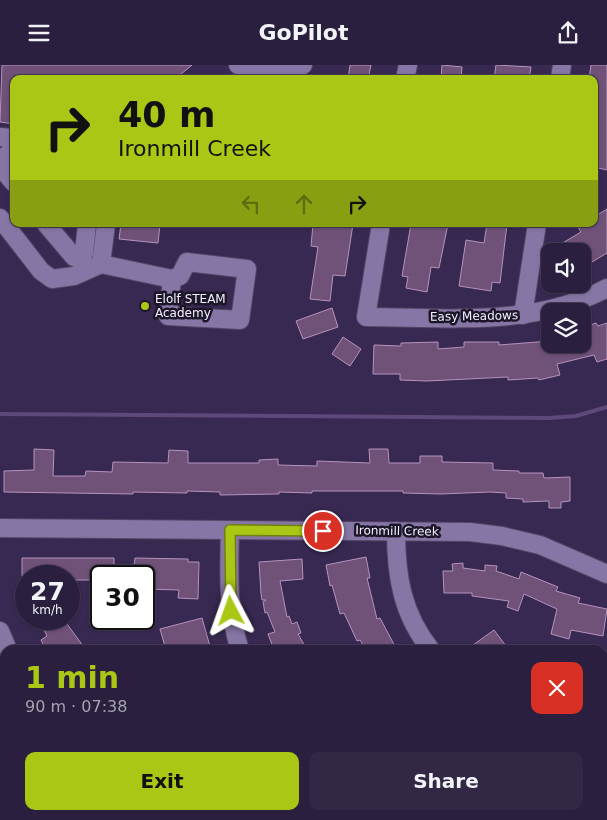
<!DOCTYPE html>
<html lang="en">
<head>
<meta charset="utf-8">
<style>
	body { margin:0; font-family:"DejaVu Sans",sans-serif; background:#322745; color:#f1f3f6; height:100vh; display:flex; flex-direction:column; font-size:19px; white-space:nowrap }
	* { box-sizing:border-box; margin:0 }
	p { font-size:16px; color:#a5a2b0 }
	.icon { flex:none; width:28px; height:28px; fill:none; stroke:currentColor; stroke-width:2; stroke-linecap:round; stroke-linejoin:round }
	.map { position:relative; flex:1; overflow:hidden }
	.details { position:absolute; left:0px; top:580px; width:608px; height:175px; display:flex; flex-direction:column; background:#2a1f3e; border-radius:15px 15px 0 0; box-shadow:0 1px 4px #0004,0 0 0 1px #463d58 }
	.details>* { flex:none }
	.banner { position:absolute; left:10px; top:10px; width:588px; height:152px; border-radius:10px; box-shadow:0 1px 4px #0004,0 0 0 1px #463d58; background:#abc716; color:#111; overflow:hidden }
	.buttons { position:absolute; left:541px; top:178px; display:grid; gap:10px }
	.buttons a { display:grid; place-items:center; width:50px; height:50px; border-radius:10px; background:#2a1f3e; box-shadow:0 1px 4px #0004,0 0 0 1px #463d58; font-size:25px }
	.speed { position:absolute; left:15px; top:500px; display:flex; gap:10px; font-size:25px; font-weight:700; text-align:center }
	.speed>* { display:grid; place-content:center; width:65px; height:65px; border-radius:50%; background:#2a1f3e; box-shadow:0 1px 4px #0004,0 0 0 1px #463d58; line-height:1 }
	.speed small { font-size:12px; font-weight:400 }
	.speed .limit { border:2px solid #111; border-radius:8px; background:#fff; color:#111 }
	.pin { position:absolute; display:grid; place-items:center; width:42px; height:42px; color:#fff; margin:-21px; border:2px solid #fff; border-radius:50%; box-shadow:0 1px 5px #0007 }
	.me { position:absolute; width:55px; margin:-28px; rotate:356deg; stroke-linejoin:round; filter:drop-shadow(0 0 4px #0008) }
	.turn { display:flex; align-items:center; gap:18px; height:105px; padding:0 25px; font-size:22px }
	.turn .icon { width:65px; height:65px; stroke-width:2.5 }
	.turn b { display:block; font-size:35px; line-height:42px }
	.lanes { display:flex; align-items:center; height:48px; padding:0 25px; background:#0003; justify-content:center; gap:25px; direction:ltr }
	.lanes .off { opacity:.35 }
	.round { display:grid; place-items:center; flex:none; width:52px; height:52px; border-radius:10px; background:#322745 }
	.headline { display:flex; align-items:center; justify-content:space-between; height:85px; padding:0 25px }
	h1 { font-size:30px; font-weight:700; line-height:38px; color:#abc716 }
	.button { display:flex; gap:10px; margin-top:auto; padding:10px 25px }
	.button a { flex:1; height:58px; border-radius:10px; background:#abc716; color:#111; font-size:20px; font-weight:700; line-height:58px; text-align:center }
	.button a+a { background:#322745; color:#f1f3f6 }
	header { display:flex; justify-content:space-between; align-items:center; height:65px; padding:0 25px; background:#2a1f3e; font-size:22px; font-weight:700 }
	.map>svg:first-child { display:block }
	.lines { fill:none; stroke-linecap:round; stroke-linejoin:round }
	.stream { stroke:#60487a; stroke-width:4 }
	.building { fill:#705178; stroke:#b593bd }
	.minor-casing { stroke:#534666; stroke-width:20 }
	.minor { stroke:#8676a5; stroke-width:18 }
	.route-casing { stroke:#6f810e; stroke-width:12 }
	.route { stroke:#abc716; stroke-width:9 }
	.poi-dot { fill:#abc716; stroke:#1d1629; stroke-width:2 }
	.labels { text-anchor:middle; stroke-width:5; stroke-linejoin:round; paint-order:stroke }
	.poi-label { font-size:12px; fill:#f4efff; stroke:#1d1629; text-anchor:start }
	.street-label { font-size:12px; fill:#f4efff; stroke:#1d1629 }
</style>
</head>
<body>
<header><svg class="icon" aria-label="menu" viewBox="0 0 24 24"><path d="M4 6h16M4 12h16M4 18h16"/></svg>GoPilot<svg class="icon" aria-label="share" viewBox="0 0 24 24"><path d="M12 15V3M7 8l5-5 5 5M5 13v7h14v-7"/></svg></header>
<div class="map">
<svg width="607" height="755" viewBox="0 0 607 755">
	<rect width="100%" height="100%" fill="#382952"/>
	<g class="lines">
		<path class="stream" d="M0,349L549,353L576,351L607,342"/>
	</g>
	<g class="building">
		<path d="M2,0H192L175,14H14V59L0,57Z"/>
		<path d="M350,0H371L368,14H348Z"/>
		<path d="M442,0L462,2L461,14H441Z"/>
		<path d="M496,0L531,2L529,14H494Z"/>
		<path d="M591,0H607V105L594,102V14H589Z"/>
		<path d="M607,144V188L582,203V186H549L581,167L576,159H594V152Z"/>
		<path d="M121,159H160L158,178L119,174Z"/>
		<path d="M313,159H353L345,211L333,210L330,236L310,234L318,182L311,181Z"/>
		<path d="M411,159H448L439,203L431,202L427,227L406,223L408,212L402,211Z"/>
		<path d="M487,159H507L500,218L492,217L491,226L459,221L466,175L484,178Z"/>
		<path d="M332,243L338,262L303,274L296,256Z"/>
		<path d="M596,258L598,261L607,258V294L597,297L594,290L557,299L560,310L539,315L538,313L508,315V312L427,316L400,315V309H373L374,280L401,281V278L438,277V284L464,282V277H499V280L550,276V279H590L585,262Z"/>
		<path d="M343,272L361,284L350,301L332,289Z"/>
		<path d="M34,384L54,385L53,411H85L86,406L112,407L113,397L168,398L169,385L188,386V398H259V395L278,394V400L317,401V396L370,398L369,384H388L389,398H420V391H442V397L493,398V405L519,406V408H543L544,413L570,412V436L561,437V443H549V436L523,437V434L506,433V428L490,427L441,429L403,428V426H312V428L279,427V429L220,430V427L187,426V428L133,427V429L4,427V406L34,405Z"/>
		<path d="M366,492L370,513H367L377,554L380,553L397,585H366L360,575L357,576L344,548L340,549L332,520L330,521L326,500Z"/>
		<path d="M22,493H114V500L134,501L135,493L188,494V497H199L198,534L178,533L179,525L144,524V511H101V515H69V511H22Z"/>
		<path d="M302,494L303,514L280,516L287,552L289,551L292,559L297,557L301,568L298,569L307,585H274L268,569L275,567L267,547L265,548L263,537L266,535H262L261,529L259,497Z"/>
		<path d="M463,498V503L485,506V500L497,501L496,506L519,514L521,507L558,522L556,526L580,533L578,538L607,544L603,571L571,565L569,574L551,569L557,544L524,529L518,546L507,542L509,536L472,531V528H444L443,506H453L452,499Z"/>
		<path d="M202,553L211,585H166L160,564Z"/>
		<path d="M59,554L63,561L67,559L86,585H46L41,575L47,571L43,563Z"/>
		<path d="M494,565L509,585H466Z"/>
	</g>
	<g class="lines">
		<g class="minor-casing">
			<g id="minor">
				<path d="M238,0L292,6L303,0"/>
				<path d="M405,14L408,0"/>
				<path d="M560,14L562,0"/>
				<path d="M0,72L14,73"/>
				<path d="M0,96L9,88L14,89"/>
				<path d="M0,101L14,118"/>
				<path d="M0,153L41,206L52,214L74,211L101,199L106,159"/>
				<path d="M46,159L74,192L84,188L87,159"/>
				<path d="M381,159L366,252C446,252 533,263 607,223"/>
				<path d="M101,199L172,214L168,251L240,255L247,204L187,197L180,211L172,214"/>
				<path d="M523,250L537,159"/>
				<path d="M0,463L470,467L502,471L540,480L607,509"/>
				<path d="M230,465C229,506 227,546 240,585"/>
				<path d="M396,466C396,511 402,549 431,585"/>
				<path d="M0,566L8,585"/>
				<path d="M133,750L138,755"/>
				<path d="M349,750L353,755"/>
				<path d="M562,750L566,755"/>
			</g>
		</g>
		<use href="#minor" class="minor"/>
	</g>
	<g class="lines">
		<g class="route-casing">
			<path id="route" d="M231,546L230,465L323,466"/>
		</g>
		<use href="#route" class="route"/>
	</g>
	<circle class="poi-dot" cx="145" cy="241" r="5"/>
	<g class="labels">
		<g class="poi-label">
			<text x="155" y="238">Elolf STEAM<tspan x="155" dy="14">Academy</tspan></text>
		</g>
		<g class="street-label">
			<text transform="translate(474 251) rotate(-1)" y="4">Easy Meadows</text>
			<text transform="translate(397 466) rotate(1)" y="4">Ironmill Creek</text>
		</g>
	</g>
</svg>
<div class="buttons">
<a><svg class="icon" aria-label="sound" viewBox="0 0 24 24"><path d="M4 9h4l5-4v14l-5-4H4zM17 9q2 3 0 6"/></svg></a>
<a><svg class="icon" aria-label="layers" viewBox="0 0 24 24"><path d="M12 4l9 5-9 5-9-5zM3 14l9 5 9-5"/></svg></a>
</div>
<div class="speed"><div>27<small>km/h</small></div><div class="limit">30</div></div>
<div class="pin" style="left:323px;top:466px;background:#d93025"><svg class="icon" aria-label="arrive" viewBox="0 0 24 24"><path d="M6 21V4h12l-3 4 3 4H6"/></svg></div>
<svg class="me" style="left:231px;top:546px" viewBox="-20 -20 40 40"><path d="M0-17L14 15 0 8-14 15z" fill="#abc716" stroke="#fff" stroke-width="4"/></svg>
<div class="banner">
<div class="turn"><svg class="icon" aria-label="right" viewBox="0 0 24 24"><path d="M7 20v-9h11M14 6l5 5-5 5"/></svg><div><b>40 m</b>Ironmill Creek</div></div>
<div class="lanes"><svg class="icon off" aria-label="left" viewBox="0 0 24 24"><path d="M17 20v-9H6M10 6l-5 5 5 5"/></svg><svg class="icon off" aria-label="ahead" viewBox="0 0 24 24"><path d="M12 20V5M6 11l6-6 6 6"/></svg><svg class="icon" aria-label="right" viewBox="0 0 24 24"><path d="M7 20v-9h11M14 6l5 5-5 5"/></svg></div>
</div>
<section class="details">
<div class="headline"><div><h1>1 min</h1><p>90 m · 07:38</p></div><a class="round" style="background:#d93025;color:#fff"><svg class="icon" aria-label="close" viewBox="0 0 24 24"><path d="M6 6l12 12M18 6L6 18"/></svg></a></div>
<div class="button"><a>Exit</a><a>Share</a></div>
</section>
</div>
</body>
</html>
